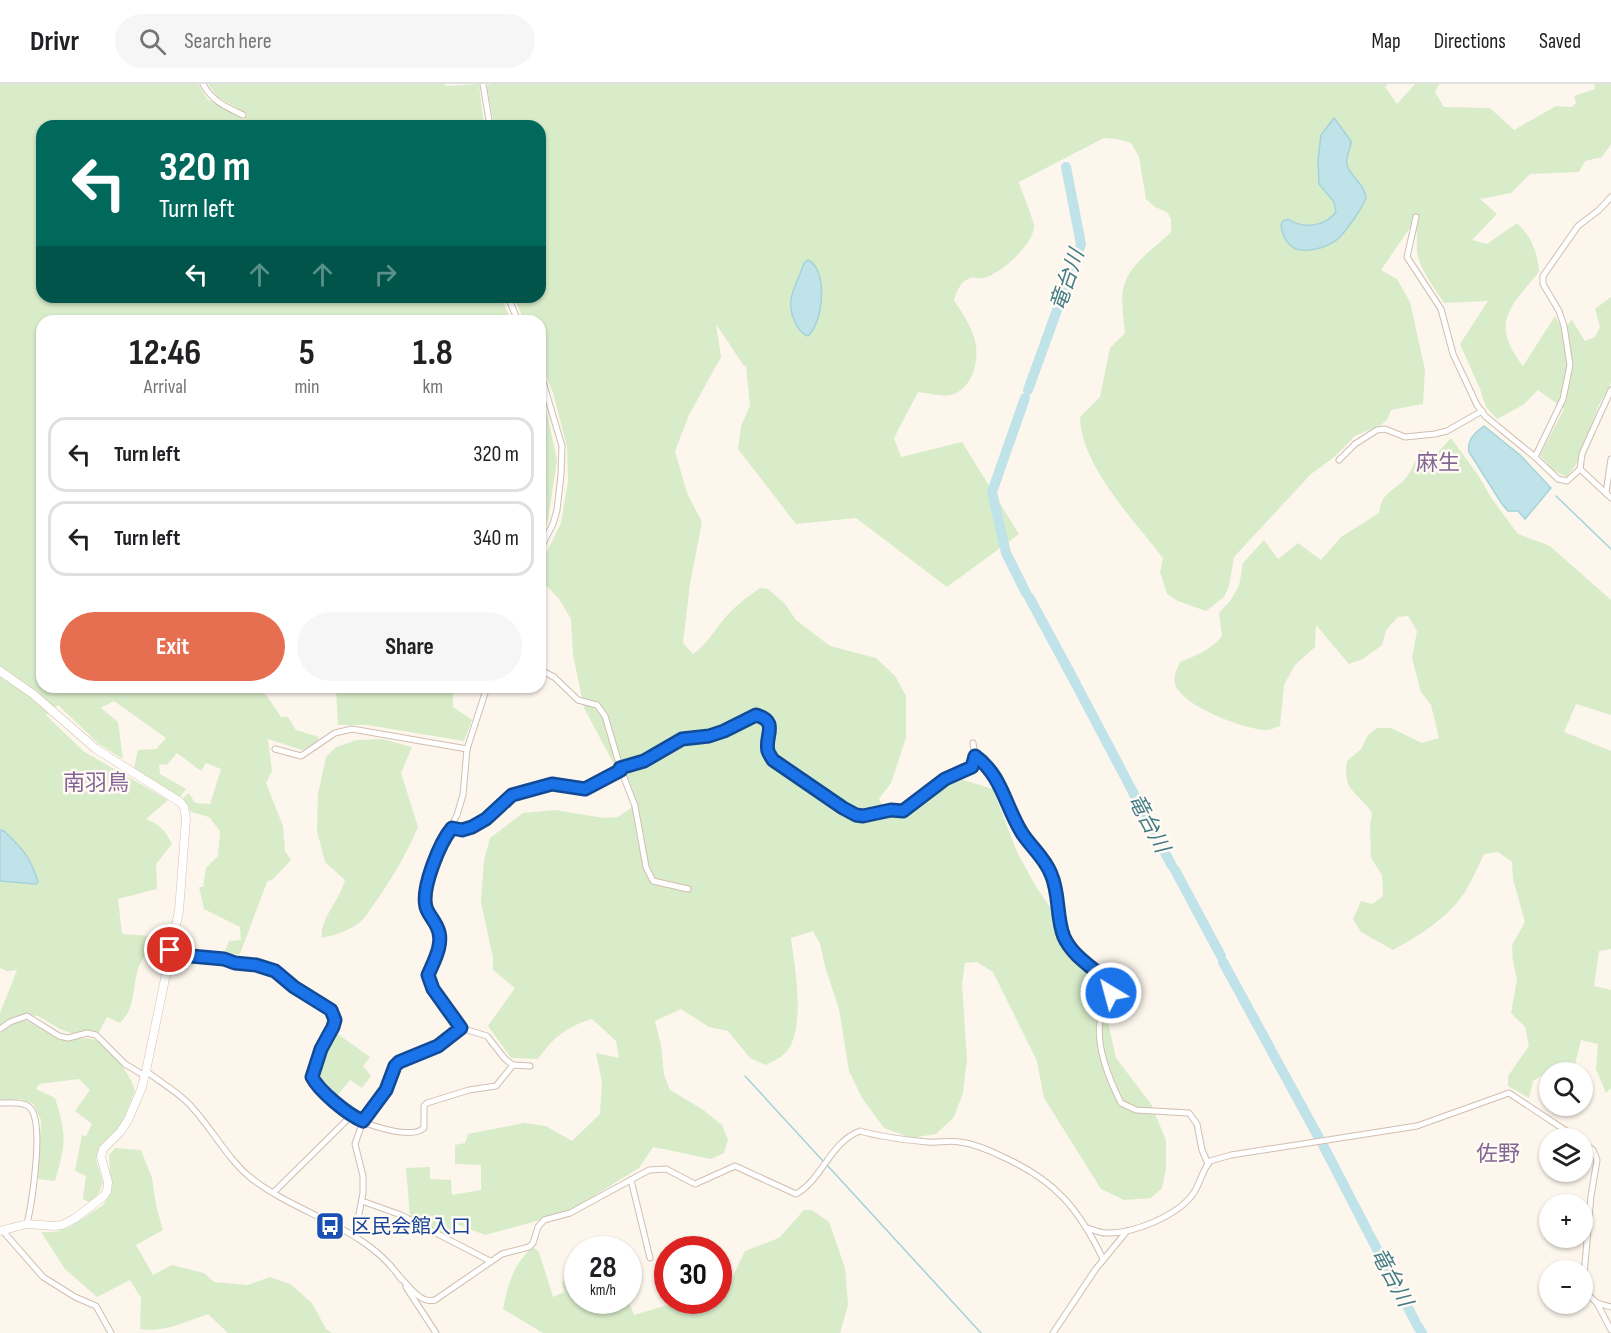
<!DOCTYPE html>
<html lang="en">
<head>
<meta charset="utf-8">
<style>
	body { margin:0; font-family:"Sofia Sans Condensed","Noto Sans JP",sans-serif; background:#f6f6f6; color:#202124; height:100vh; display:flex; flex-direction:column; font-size:22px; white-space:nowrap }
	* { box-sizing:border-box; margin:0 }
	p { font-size:20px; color:#757577 }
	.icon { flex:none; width:33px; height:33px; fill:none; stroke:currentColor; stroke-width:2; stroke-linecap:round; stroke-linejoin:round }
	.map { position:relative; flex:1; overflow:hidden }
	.details { position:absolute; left:36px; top:231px; width:510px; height:378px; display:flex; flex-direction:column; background:#fff; border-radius:18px; box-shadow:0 2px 4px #0004 }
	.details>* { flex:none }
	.hud { position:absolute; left:36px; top:36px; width:510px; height:183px; border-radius:18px; box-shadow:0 2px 4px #0004; background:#00695c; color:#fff; overflow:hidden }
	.controls { position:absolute; left:1539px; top:978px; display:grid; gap:12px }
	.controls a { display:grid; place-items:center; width:54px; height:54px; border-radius:50%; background:#fff; box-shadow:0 2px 4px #0004; font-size:30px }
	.speed { position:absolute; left:564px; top:1152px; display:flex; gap:12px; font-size:30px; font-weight:700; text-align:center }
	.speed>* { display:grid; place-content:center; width:78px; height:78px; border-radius:50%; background:#fff; box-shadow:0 2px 4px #0004; line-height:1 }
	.speed small { font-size:15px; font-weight:400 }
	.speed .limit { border:9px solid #d22; background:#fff; color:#111 }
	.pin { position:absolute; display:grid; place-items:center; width:51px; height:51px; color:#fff; margin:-26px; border:3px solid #fff; border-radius:50%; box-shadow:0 2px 6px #0007 }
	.me { position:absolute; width:66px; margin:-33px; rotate:323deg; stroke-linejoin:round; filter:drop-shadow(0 0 4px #0008) }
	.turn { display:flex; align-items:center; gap:21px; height:126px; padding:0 24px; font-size:27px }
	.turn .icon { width:78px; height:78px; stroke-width:2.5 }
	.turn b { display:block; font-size:42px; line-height:51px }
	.lanes { display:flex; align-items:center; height:57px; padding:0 24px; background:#0003; justify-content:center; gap:30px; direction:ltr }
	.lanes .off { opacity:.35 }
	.eta { display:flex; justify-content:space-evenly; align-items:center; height:102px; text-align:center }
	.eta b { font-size:36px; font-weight:700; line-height:42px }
	.primary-button { display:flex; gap:12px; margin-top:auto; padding:12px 24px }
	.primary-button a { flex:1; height:69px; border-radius:36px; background:#e76f51; color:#fff; font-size:24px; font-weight:700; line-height:69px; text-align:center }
	.primary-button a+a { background:#f6f6f6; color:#202124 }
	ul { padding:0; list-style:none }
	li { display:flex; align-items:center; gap:18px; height:75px; margin:0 12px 9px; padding:0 12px; border:3px solid #e0e0e0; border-radius:18px }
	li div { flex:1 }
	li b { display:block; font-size:22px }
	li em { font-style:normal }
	header { display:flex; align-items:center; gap:36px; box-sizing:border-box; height:84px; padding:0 30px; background:#fff; border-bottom:2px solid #e0e0e0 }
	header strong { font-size:28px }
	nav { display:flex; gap:33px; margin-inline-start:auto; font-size:21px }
	.search { width:420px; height:54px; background:#f6f6f6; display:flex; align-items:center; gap:15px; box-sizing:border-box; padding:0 21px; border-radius:33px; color:#757577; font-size:22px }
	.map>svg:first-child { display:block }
	.green { fill:#d8ecc9 }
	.water { fill:#bfe3e8; stroke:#a5d3da; stroke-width:1.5 }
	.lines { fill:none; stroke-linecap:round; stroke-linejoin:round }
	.stream { stroke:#a5d3da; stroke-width:1.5 }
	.river { stroke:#bfe3e8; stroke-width:10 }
	.street-casing { stroke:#d1beb0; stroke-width:7 }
	.secondary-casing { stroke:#d6c0b0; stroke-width:9 }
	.street { stroke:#fff; stroke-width:5 }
	.secondary { stroke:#fff; stroke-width:8 }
	.route-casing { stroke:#114b97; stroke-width:15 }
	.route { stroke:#1a73e8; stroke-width:10 }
	.labels { text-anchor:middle; stroke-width:5; stroke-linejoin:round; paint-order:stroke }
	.transit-label { font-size:20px; fill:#164399; stroke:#fffaf3; text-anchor:start }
	.water-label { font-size:21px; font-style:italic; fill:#437c86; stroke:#fffaf3 }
	.quarter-label { font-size:22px; fill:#846695; stroke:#fffaf3 }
</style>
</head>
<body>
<header>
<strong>Drivr</strong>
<div class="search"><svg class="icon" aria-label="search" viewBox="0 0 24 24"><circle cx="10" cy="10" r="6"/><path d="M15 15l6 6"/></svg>Search here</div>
<nav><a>Map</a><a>Directions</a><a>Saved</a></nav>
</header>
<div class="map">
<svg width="1611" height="1249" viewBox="0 0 1611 1249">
	<rect width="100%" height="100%" fill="#fdf6ec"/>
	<g class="green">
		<path d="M0,0H198L207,15L244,36L247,30L218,13L208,0H444L446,2L479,0L484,42H42V213H501L511,237H42V603H257L267,612L281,633H288L296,646L319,653L316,660L302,666L268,655L272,687L266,699L283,742L285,767L291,776L273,795L267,798L240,870H224L229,857L241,856L240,843L204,825L199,803H203L206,784L218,772L220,747L209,733L191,728L183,714L189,709L195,719L210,720L221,685L206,679L201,687L177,669L167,681L159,680L160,690L186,705L180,713L134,684L138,666L156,665L166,654L114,617L101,624L118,638L123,675L99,660L58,621L46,631L83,667L168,716L146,735C160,741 165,746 172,760L156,780L157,805L118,815L122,850L168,853L164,868H147C144,873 140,879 138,885C132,904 136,924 120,939L107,933L99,948L74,950L60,945L38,932L25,931L0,943V929L17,886L7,887L0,884Z"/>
		<path d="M490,0H1388L1385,3L1397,20L1415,0H1439L1435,8L1444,23L1490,24L1514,46L1556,22L1572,23L1576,19L1574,12L1595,5L1594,0H1611V60L1602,73L1585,77L1579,88L1530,90L1511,109L1480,115L1497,130L1472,156L1487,160L1517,139C1531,152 1538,169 1539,188C1509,224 1490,239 1523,282L1555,232L1562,245L1572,236L1585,257L1595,253L1600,243L1595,225L1611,213V299L1599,321L1577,379L1567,393L1553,386L1540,371L1564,325L1538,306L1523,321L1497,335L1486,323L1480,305L1460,260L1488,217L1444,219C1436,206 1424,191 1419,176C1414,163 1420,150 1414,138L1381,186L1397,195L1410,218L1425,286L1423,320L1391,326L1387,336L1381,341L1355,352L1333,374L1311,390L1234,473L1229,502L1224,513L1206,527L1178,517L1167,510L1160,488L1163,474C1134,436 1081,382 1080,333L1100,313L1110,264L1125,249C1124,235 1120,215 1124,202C1130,179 1155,164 1171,148V135L1167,128L1155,123L1146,115L1139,73L1131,59L1117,55L1104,54L1019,98C1021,106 1034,137 1034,142C1034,160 1001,190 984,194C980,195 974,193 970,194C960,198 957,207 954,216C970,241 983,259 973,289C969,299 962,308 951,311C942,313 928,309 918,308L894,354L901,373L962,358L1019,450L947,503L856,434L796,440L738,365L741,342L750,322L746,281L744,282L716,240L721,273L689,331L675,367L687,409L702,438L690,500L683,559L693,570C707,560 713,548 724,535C734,523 747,513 760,504L768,505L785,520L796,536L830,562L876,574L895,592L906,612V654L891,699L879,715L885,726L898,731L936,704L960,695L993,705L1016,766L1035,801L1108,910V938L1116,974L1151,1020L1166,1056V1085L1162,1104L1151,1114L1124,1116L1101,1105L1044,1014L1037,977L993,888L977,878L965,879L962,899L967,975L963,1009L954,1033L936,1050L911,1054L884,1044L862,1014L849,987L839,925L825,882L820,860L813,847L791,854C795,884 804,932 791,961C786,971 776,976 766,981L750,974L728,947L709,943L681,925L655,937L661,962L664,991L670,1006L702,1025L722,1041L728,1056L724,1069L711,1075L653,1063L639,1084L566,1129L485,1151L456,1140L444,1151L410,1133L406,1084L430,1083V1095L451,1096L452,1111L481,1106V1081L455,1080V1061L465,1059L468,1050L524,1039L546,1042L572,1057L600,1030L602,998L596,969L619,974L616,957L592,935C566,943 554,953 538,975L511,974L488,942L515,904L493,886V874L481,818L484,777L490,754L523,729L555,726L604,734L618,733L631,724V704L617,686L584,624L573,571L571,535L559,515L546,501L540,503V482L561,439L568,397L567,363L553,309L540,277V237H524L514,213H540V42H494L487,2Z"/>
		<path d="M540,306L544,315L557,376L548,436L540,456Z"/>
		<path d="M1451,354L1478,391L1492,415L1518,450L1550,462L1611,516V631L1576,620L1564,648L1611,667V865L1599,867L1594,902L1611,906V1004L1606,1009L1596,985L1598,960L1581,956L1574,984L1571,988H1550L1549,993L1544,990L1533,997L1529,1014L1508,1002V992L1529,962L1525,943L1511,929L1517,896L1513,877L1512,861L1525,838L1513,795L1512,778L1498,768L1484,770C1478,783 1472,796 1465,808C1448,834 1420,851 1393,866L1361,848L1353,835L1361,817L1372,820L1383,812L1382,791L1371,774L1370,742L1372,729C1358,707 1342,709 1347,677L1361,665L1368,651L1377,644H1391L1422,659L1439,654L1431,621L1421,608L1412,574L1417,547L1408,532L1398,533L1386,546L1382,561L1363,575L1349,580L1316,541L1315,563L1295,581L1284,601L1280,642C1276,643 1271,646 1267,646C1246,646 1181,622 1175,600C1173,592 1177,586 1180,578C1195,572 1213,565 1222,552L1219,529L1230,517L1239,502L1243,479L1264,456L1278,475L1298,459L1321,476L1341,453L1379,429C1382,408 1391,409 1404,396C1411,389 1416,375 1420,366L1436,370Z"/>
		<path d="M336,603H453V623L472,636L464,657L367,641H338Z"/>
		<path d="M382,655L412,663L401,689L418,743C406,771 392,795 374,820C370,825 366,834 360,838C349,847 335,851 322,854C319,836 340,816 345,796L325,778L317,747L318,710L326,673L336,663L357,656Z"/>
		<path d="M21,935C34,938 42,947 54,953C67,959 82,951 95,956C109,962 132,992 135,1007L120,1043L98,1066L96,1076L103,1098L98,1111L89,1118L83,1115L86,1092L75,1087L82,1051L86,1052L92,1040L75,1027L90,1006L79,995L39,1000L36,1005L55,1014C67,1052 66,1059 55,1097L38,1095L41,1036L33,1020L21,1015L0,1016V948Z"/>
		<path d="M335,948L370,973L363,982L371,992L362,1004L350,996L337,1012L316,988Z"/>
		<path d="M115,1064L141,1066L152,1094L156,1121L163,1146L136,1161L153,1191L172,1181L204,1189L214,1198L248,1201L270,1193L290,1200L312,1219L326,1245L332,1249H228L208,1230C186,1238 162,1249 140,1245L141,1214L130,1196L97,1213L65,1185L41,1148H55L70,1143L103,1121L111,1108L109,1071Z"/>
		<path d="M804,1126H812L829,1138L845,1184L848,1221L840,1249H543L503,1225C508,1200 513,1180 533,1163L539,1168L553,1213L564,1208L562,1198L577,1190L578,1216H628L634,1231L681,1217L718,1216L719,1208L733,1192L745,1167L779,1154Z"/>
	</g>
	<g class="water">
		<path d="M1334,34L1351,57C1351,66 1345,72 1347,81C1351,94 1365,100 1366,114C1361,126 1349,143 1340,153C1330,163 1303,172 1291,162C1285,157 1282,149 1281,141L1283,137L1288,135C1302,145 1325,143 1336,128L1334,118L1319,100L1318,76L1321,51Z"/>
		<path d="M808,176C829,186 823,239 808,252C796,248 789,227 791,215C792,207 801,189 804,179Z"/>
		<path d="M1484,342L1520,371L1551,404L1525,435L1518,427H1508L1502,420L1469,368C1467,355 1475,349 1484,342Z"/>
		<path d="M0,746L4,747C22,764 31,774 38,798L36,800L0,797Z"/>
	</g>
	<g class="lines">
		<g class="stream">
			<path d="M1556,412L1611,465"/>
			<path d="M745,992L823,1077"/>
			<path d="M827,1081L981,1249"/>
		</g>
		<g class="river">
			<path d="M1028,306L1081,160L1066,83"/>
			<path d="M1025,314L992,408L1006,469L1026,509"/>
			<path d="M1029,513L1076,600"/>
			<path d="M1078,604L1124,691"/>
			<path d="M1126,695L1172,782"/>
			<path d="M1175,786L1221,872"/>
			<path d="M1223,878L1270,964"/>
			<path d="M1272,968L1319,1054"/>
			<path d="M1323,1061L1367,1146"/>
			<path d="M1369,1150L1415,1237"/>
			<path d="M1417,1241L1422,1249"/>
		</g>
		<g class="street-casing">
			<g id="street">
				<path d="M203,0C212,17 226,23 243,31"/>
				<path d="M483,0L490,42"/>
				<path d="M1416,133L1407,173L1441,225L1453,270L1477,321L1485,332L1535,373L1558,395L1567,397L1580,385L1582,370L1611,306"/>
				<path d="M508,213L518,237"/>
				<path d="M540,288L562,362L561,391L557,426L553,440L540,465"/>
				<path d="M1535,373L1563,315L1570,281L1564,242L1559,227L1543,200V192L1578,142L1599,126L1611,113"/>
				<path d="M1339,376L1355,360L1377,346L1385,345L1405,353L1435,350L1447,347L1482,327"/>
				<path d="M1580,385L1611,414"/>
				<path d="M1606,409L1611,375"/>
				<path d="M540,586L554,593L578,616L597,621L605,632L621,686L635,722L646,783L653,797L688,805"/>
				<path d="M487,603L467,665L463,711L457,731L434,777L429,795L426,822L439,847L441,854L436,872L428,891L433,905L461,944L487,952L505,975L513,981"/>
				<path d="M275,665L301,672L335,649L352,645L467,665"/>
				<path d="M975,672C1002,691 1005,722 1022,749C1031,763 1045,774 1051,790C1060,810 1056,834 1064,853C1074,875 1097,886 1112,902C1111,914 1104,923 1101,933C1094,960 1109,995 1121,1019L1136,1026L1189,1029L1197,1040L1202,1066L1208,1080"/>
				<path d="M620,684L644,677L682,655L709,652L724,647L756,631C780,638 764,652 768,667C769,670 771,673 773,676L843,724L856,731L863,732L891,726L903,727L945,695L972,683L975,672L973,659"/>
				<path d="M452,744C481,751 491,725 511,712C517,708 550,699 557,700C567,701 575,706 585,705L621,686"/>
				<path d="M170,866C191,872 213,873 234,878C248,882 261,881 275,887C286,892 294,903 305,909C316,916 332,922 335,936L313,986L314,996C320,1004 343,1027 352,1032C366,1041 411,1056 424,1044V1022L427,1019L469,1006L496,1002L513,981L530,982"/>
				<path d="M0,945L10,938L27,932L59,952L68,954L87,949L96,951L125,980L145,992"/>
				<path d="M146,987C159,997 174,1006 186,1017C210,1040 225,1073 251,1094C298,1131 366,1143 401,1195"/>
				<path d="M0,1019C9,1019 25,1017 31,1025C44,1042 32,1118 27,1140"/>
				<path d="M1582,1058L1593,1066L1597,1076L1591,1112L1583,1202L1584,1207L1597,1219L1611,1246"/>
				<path d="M631,1096L650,1174"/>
				<path d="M274,1108L351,1032"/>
				<path d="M362,1117L401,1131L490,1177"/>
				<path d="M1088,1144C1094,1146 1100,1149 1106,1149C1133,1150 1177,1132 1193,1110C1200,1100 1202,1087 1210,1077L1231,1071L1417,1042L1509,1009L1577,1054"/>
				<path d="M2,1146L43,1193L75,1213L96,1222L111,1249"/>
				<path d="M355,1151L363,1109V1092L355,1060L363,1037L386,1006L395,982L399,978L438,962L461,944"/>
				<path d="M399,1192C409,1202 420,1220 435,1216L502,1170L529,1163L533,1159L538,1143L544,1136L570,1129L649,1086L666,1085L695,1100L735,1082L796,1110C822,1096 830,1058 860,1047C881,1053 906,1056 928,1058C938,1059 949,1056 960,1058C975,1060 989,1066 1003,1073C1055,1096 1079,1125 1103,1175"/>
				<path d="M406,1203L436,1249"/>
				<path d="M1597,1219L1611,1223"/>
				<path d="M1053,1249L1095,1186L1127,1147"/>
			</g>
		</g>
		<g class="secondary-casing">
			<path id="secondary" d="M0,587L33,610L96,665L180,718L184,723L186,735L179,827L146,987L141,1006L128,1036L121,1047L103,1065L101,1073L108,1098L107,1107L104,1112L74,1135L62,1141L54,1142L27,1140L0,1147"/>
		</g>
		<use href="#street" class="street"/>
		<use href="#secondary" class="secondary"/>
	</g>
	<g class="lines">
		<g class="route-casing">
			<path id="route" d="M170,866L191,872L224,875L235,879L256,881L275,887L294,903L331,926L335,936L333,943L321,965L312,993C319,1007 348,1031 363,1037L386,1006L395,982L399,978L438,962L461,944L433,905L428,891C434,877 445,858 437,843C434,836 428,830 426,823C421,804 440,758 452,744L462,746L472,743L486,735L512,711L552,700L585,705L621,686L620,684L644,677L682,655L709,652L724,647L756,631C780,638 764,652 768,667C769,670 771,673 773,676L843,724L856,731L863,732L891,726L903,727L945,695L972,683L975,672C1002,691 1005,722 1022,749C1031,763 1045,774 1051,790C1060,810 1056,834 1064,853C1074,875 1097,885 1112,902L1111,909"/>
		</g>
		<use href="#route" class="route"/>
	</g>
	<defs>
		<g id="bus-square" transform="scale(1.5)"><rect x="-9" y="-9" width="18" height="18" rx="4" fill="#1a4fb4" stroke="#fffaf3"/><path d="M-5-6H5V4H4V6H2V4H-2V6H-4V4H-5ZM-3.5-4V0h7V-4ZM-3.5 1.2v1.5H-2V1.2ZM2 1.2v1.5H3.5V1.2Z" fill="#fff"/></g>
	</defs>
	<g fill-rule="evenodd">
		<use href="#bus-square" x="330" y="1142"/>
	</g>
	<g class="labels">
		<g class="transit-label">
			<text x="351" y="1149">区民会館入口</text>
		</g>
		<g class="water-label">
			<text transform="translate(1067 196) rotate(-71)" y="7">竜台川</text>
			<text transform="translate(1149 739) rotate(62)" y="7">竜台川</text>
			<text transform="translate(1392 1193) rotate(62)" y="7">竜台川</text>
		</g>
		<g class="quarter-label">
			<text x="1438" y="386">麻生</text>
			<text x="96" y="706">南羽鳥</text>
			<text x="1498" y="1077">佐野</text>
		</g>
	</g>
</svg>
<div class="controls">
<a><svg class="icon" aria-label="search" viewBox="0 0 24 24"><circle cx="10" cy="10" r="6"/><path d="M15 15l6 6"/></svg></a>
<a><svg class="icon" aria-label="layers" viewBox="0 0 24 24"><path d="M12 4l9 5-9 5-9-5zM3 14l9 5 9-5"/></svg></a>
<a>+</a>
<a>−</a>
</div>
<div class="speed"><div>28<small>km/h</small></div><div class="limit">30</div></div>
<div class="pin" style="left:170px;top:866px;background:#d93025"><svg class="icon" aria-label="arrive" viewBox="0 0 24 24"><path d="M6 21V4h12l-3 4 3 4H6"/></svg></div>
<svg class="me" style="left:1111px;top:909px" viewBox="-20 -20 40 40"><circle r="17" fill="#1a73e8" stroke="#fff" stroke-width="3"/><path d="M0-11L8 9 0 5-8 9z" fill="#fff"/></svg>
<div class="hud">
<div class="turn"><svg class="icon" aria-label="left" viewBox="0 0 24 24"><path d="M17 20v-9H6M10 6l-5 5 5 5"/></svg><div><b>320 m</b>Turn left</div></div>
<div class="lanes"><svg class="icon" aria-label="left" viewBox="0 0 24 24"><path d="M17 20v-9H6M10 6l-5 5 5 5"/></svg><svg class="icon off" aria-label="ahead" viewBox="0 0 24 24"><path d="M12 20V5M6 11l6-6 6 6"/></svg><svg class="icon off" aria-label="ahead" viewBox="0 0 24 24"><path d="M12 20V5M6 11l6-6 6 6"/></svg><svg class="icon off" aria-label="right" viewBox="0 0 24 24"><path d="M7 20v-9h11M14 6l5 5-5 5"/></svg></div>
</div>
<section class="details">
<div class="eta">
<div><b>12:46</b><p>Arrival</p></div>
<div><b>5</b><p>min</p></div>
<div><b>1.8</b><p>km</p></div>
</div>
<ul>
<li><svg class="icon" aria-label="left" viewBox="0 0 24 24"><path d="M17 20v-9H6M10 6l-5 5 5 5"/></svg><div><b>Turn left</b></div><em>320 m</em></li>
<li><svg class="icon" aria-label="left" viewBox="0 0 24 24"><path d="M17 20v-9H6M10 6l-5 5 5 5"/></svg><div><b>Turn left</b></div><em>340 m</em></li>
</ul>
<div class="primary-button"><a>Exit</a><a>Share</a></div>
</section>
</div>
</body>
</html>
